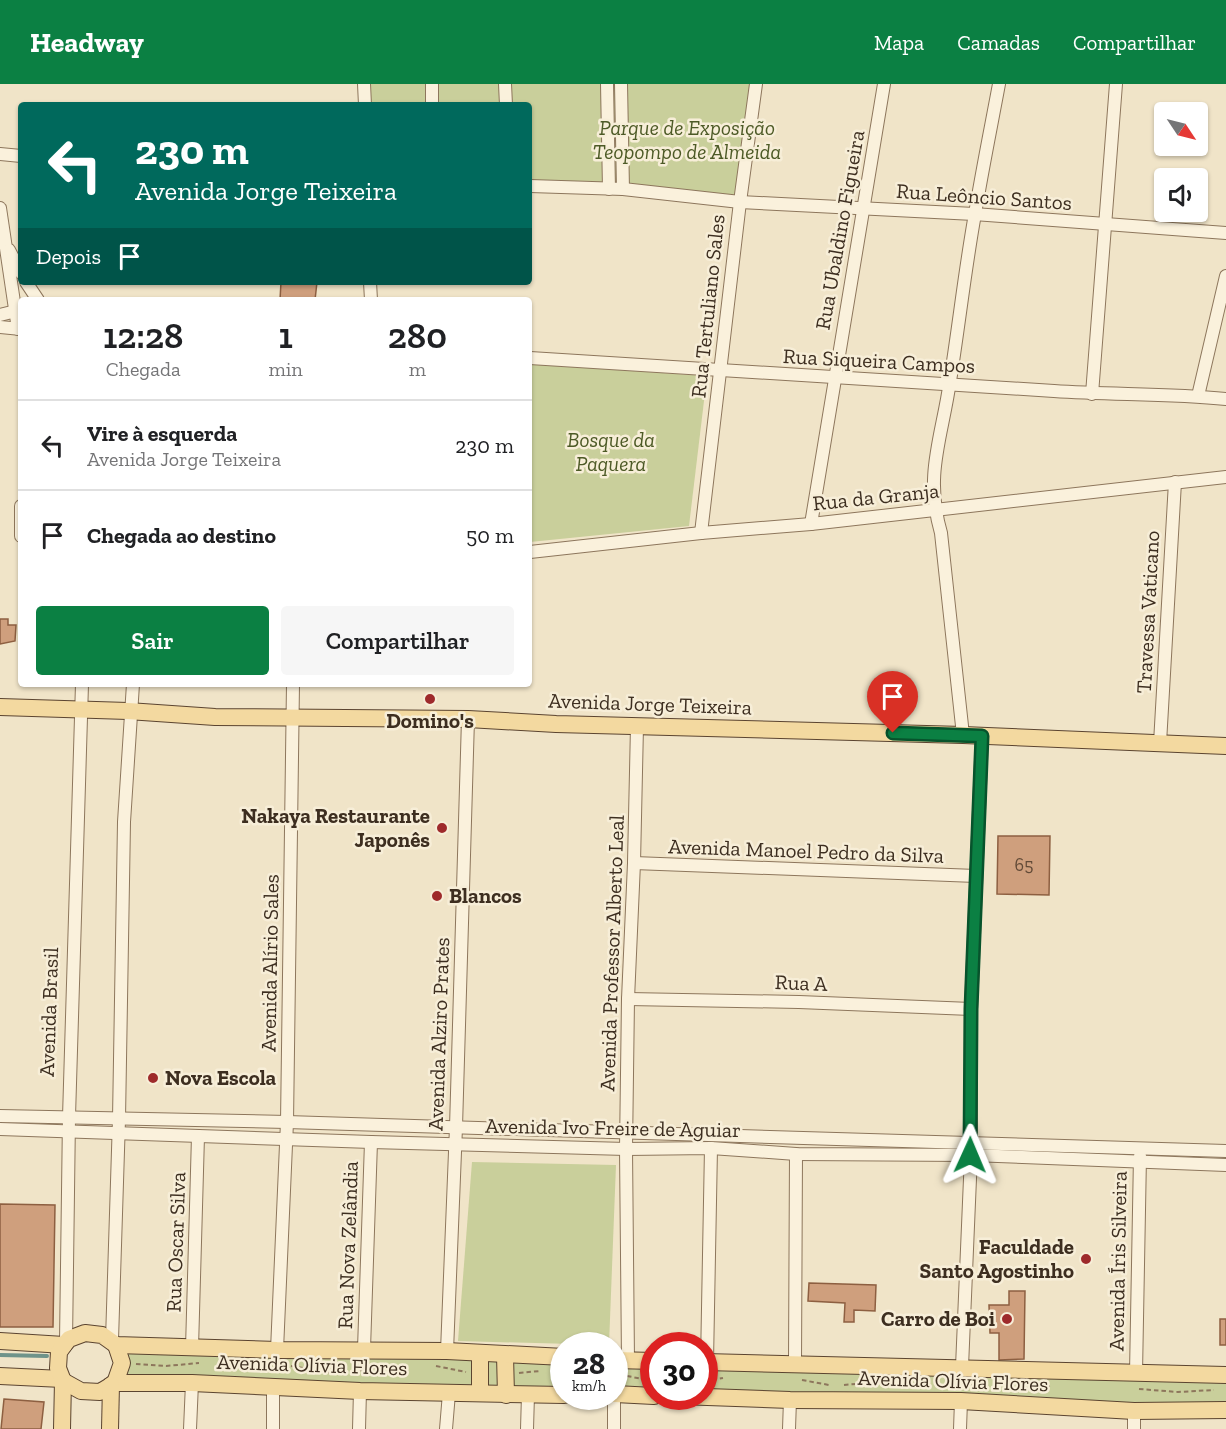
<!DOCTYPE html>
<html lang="pt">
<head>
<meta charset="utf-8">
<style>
	body { margin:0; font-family:"Zilla Slab",serif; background:#f6f6f6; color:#202124; height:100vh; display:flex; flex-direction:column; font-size:22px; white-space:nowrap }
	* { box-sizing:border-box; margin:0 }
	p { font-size:20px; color:#757577 }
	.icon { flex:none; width:33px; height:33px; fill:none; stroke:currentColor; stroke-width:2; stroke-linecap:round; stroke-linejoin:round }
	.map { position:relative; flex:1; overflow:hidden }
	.sheet { position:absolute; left:18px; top:213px; width:514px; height:390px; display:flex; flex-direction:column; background:#fff; border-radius:6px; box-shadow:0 2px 4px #0004 }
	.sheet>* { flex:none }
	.top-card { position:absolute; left:18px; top:18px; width:514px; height:183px; border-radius:6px; box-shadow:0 2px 4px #0004; background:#00695c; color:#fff; overflow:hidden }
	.needle { width:39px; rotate:125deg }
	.controls { position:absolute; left:1154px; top:18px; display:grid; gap:12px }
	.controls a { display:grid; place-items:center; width:54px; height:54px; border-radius:6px; background:#fff; box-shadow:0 2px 4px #0004; font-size:30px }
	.speed { position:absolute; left:550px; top:1248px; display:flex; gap:12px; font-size:30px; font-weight:700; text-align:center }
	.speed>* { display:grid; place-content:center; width:78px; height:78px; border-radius:50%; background:#fff; box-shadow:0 2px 4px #0004; line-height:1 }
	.speed small { font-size:15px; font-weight:400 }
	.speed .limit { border:9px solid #d22; background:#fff; color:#111 }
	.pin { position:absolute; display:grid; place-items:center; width:51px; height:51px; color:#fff; margin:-62px -26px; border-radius:50% 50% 50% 0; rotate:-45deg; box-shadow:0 0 6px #0007 }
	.pin .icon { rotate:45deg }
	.me { position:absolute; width:66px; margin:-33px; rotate:1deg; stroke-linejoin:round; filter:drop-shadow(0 0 4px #0008) }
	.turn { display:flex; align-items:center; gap:21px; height:126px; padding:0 18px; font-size:27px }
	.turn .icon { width:78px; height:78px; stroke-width:2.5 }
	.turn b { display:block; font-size:42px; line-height:51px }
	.then { display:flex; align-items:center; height:57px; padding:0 18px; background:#0003; gap:12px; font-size:22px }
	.eta { display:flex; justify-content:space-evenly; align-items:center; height:102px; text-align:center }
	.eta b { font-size:36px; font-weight:600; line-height:42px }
	.primary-button { display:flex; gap:12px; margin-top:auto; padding:12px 18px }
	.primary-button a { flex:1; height:69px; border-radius:6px; background:#0b8043; color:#fff; font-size:24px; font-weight:600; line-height:69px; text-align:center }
	.primary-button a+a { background:#f6f6f6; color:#202124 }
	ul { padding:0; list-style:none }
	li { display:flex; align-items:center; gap:18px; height:90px; padding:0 18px; border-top:2px solid #e0e0e0 }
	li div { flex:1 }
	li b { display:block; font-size:22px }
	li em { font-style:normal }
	header { display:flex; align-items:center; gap:36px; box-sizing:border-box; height:84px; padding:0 30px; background:#0b8043; color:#fff }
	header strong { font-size:28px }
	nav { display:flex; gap:33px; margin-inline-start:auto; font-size:21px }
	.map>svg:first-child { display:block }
	.green { fill:#c9cf9b }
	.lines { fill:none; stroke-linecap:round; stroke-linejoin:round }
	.stream { stroke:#6f938a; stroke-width:4 }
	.building { fill:#cf9f7d; stroke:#8d5f41; stroke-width:1.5 }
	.minor-casing { stroke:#8d765c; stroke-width:14 }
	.major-casing { stroke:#5b4430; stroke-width:18 }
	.path { stroke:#8d765c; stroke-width:2; stroke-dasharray:4.5 3; stroke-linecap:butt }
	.minor { stroke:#faf1dc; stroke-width:12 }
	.major { stroke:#f3d9a0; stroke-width:16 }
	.route-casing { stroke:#07532c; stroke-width:15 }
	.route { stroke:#0b8043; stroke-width:10 }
	.poi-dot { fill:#9e2a2b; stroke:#f7eed8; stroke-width:2 }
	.labels { text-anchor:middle; stroke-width:5; stroke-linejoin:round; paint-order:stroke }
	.number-label { font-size:18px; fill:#624a37 }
	.park-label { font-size:21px; font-style:italic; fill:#4d5a26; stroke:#f7eed8 }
	.street-label { font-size:21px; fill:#3d2e20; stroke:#f7eed8 }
	.poi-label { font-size:21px; font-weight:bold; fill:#3d2e20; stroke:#f7eed8; text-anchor:end }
</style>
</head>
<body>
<header>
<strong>Headway</strong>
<nav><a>Mapa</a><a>Camadas</a><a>Compartilhar</a></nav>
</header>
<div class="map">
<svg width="1226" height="1345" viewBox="0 0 1226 1345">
	<rect width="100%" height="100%" fill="#f0e4c8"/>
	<g class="green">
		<path d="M363,0H751L740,118L530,102V21H363Z"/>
		<path d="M530,280L707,292L689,442L530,458Z"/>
		<path d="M472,1078L616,1081L609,1261L458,1257Z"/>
		<path d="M116,1259L564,1273V1309L115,1299Z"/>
		<path d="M615,1275L654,1276V1311L615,1310Z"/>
		<path d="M705,1277L1226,1293V1324L705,1312Z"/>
	</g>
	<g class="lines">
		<path class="stream" d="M0,1271L47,1272"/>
	</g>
	<g class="building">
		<path d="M281,198H317L315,216H280Z"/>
		<path d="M0,535H8V541H16L15,557L0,560Z"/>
		<path d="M998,752H1050L1049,811L997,810Z"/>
		<path d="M0,1120L55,1121L53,1243H0Z"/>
		<path d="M809,1199L876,1201L875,1227L854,1226V1238H844L845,1219L808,1217Z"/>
		<path d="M1009,1207H1025L1024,1275L999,1276V1249H990L989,1221H1009Z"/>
		<rect x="1220" y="1235" width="6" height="26"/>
		<path d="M4,1315L44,1318L41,1345H1Z"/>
	</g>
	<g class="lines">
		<g class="minor-casing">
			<g id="minor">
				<path d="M364,0L365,21"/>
				<path d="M432,0V21"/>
				<path d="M505,0L506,21"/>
				<path d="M607,0L609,105"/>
				<path d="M621,0L623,105"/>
				<path d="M0,70L21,72"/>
				<path d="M530,102L623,105L740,118L974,130L1226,149"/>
				<path d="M0,124L18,245"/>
				<path d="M9,166L21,189"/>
				<path d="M26,198L38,216"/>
				<path d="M370,198L371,216"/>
				<path d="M0,231L20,226"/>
				<path d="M0,243L21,245"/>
				<path d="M530,274C704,286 879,296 1054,307C1111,311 1169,309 1226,315"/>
				<path d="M1092,310L1116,0"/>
				<path d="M1198,312L1226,192"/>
				<path d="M21,422V452"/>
				<path d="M811,440L884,0"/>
				<path d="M701,449L740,118L756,0"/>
				<path d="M530,468L701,449L811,440L1226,393"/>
				<path d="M963,651L941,449C924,390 942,354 950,297C959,241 965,185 975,130C982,87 991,43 999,0"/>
				<path d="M1160,659L1175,398"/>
				<path d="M634,779L976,792"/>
				<path d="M628,915L799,918L971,925"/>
				<path d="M0,1032L287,1038L1226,1067"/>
				<path d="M0,1045L371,1058L626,1065L711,1064L796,1070L971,1071L1226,1081"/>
				<path d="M112,1256L119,1035L124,738L133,600"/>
				<path d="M66,1258L69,1033L82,600"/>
				<path d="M192,1264L198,1052"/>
				<path d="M364,1265L371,1058"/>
				<path d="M277,1266L287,1038L293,600"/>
				<path d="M447,1267L456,1043L468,635"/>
				<path d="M628,1276L626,1065L628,915L634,779L637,642"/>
				<path d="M707,1278L711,1064"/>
				<path d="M795,1279L796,1070"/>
				<path d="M962,1283L971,1071V925L982,652"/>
				<path d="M1136,1289L1140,1072"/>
				<path d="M190,1345L192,1299"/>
				<path d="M273,1345V1302"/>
				<path d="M359,1345L360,1307"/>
				<path d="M446,1345L449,1309"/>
				<path d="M527,1345L528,1311"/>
				<path d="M614,1345V1312"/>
				<path d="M789,1345L790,1316"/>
				<path d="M960,1345L961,1317"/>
				<path d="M1134,1345V1327"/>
			</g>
		</g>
		<g class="major-casing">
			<g id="major">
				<path d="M0,623L128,627L215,633L468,635L556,640L963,651L1226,662"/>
				<path d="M0,1257L64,1261"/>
				<path d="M480,1270V1309"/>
				<path d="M505,1271L506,1311"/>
				<path d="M615,1276L654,1277"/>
				<path d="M705,1278L1226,1291"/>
				<path d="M0,1292L62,1295"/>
				<path d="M63,1297L81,1307L100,1308L115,1299H192L360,1307L564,1311"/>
				<path d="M115,1299L122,1279L116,1261"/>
				<path d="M615,1310L654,1312"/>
				<path d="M679,1312L790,1316L961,1317L1134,1327L1226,1326"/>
				<path d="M62,1345L63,1297L58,1284L59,1268L64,1261L69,1255L85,1249L102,1251L116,1261L277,1266L447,1267L564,1273"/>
				<path d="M110,1345L111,1301"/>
			</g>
		</g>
		<g class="path">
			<path d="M136,1280L166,1282L199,1279"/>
			<path d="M291,1282L339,1290L386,1282"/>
			<path d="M436,1282L466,1288"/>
			<path d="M519,1289L540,1287"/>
			<path d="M627,1292L648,1296"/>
			<path d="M802,1296L829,1301"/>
			<path d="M705,1297L723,1294"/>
			<path d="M963,1300L981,1302"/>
			<path d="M844,1301L877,1298"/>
			<path d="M1017,1305L1050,1302"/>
			<path d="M1139,1305L1178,1308L1214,1306"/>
		</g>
		<use href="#minor" class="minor"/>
		<use href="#major" class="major"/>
	</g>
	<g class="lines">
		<g class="route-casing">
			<path id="route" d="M893,649L982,652L971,925L970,1071"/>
		</g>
		<use href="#route" class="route"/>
	</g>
	<g class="poi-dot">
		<circle cx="430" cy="615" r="6"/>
		<circle cx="442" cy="744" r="6"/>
		<circle cx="437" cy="812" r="6"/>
		<circle cx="153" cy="994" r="6"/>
		<circle cx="1086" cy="1175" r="6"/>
		<circle cx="1007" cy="1235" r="6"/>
	</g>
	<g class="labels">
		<g class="number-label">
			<text x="1024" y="787">65</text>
		</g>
		<g class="park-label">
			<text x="687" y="51">Parque de Exposição<tspan x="687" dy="24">Teopompo de Almeida</tspan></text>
			<text x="611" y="363">Bosque da<tspan x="611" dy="24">Paquera</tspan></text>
		</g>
		<g class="street-label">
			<text transform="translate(984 113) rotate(4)" y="7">Rua Leôncio Santos</text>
			<text transform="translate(840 146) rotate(-80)" y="7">Rua Ubaldino Figueira</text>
			<text transform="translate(708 222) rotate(-84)" y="7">Rua Tertuliano Sales</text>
			<text transform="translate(879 277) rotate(3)" y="7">Rua Siqueira Campos</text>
			<text transform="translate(876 413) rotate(-6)" y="7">Rua da Granja</text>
			<text transform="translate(1148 528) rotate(-87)" y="7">Travessa Vaticano</text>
			<text transform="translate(650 620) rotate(2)" y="7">Avenida Jorge Teixeira</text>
			<text transform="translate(806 767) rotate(2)" y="7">Avenida Manoel Pedro da Silva</text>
			<text transform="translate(612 869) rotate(-88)" y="7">Avenida Professor Alberto Leal</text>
			<text transform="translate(270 879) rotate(-89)" y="7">Avenida Alírio Sales</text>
			<text transform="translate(801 899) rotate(2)" y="7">Rua A</text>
			<text transform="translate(49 928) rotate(-88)" y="7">Avenida Brasil</text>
			<text transform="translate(439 950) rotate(-88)" y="7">Avenida Alziro Prates</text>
			<text transform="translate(613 1044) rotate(1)" y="7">Avenida Ivo Freire de Aguiar</text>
			<text transform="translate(176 1158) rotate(-88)" y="7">Rua Oscar Silva</text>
			<text transform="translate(348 1161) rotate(-88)" y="7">Rua Nova Zelândia</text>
			<text transform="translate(1118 1177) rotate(-89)" y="7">Avenida Íris Silveira</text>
			<text transform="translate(312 1281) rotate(2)" y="7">Avenida Olívia Flores</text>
			<text transform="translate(953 1297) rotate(2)" y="7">Avenida Olívia Flores</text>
		</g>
		<g class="poi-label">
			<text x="430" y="644" text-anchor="middle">Domino's</text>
			<text x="430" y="739">Nakaya Restaurante<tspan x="430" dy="24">Japonês</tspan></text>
			<text x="449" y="819" text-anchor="start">Blancos</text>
			<text x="165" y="1001" text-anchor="start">Nova Escola</text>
			<text x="1074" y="1170">Faculdade<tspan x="1074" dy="24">Santo Agostinho</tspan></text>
			<text x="995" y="1242">Carro de Boi</text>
		</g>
	</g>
</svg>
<div class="controls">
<a><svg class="needle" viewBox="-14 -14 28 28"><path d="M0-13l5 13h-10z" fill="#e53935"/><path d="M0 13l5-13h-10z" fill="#757577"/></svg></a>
<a><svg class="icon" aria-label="sound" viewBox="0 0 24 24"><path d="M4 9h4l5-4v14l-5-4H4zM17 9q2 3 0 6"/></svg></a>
</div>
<div class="speed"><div>28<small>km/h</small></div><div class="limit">30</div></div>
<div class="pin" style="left:893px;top:649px;background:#d93025"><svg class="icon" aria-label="arrive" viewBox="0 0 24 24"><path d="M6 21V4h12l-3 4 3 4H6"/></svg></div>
<svg class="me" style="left:970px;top:1071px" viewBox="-20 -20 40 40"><path d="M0-17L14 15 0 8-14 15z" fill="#0b8043" stroke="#fff" stroke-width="4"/></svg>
<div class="top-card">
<div class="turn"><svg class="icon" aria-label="left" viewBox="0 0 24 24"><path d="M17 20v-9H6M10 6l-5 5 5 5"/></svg><div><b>230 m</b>Avenida Jorge Teixeira</div></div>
<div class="then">Depois<svg class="icon" aria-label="arrive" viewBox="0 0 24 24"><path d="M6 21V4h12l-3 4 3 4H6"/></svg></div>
</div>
<section class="sheet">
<div class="eta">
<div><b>12:28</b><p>Chegada</p></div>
<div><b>1</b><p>min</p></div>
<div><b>280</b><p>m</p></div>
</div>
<ul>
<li><svg class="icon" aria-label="left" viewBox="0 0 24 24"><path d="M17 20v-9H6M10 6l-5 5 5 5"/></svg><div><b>Vire à esquerda</b><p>Avenida Jorge Teixeira</p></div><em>230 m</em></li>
<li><svg class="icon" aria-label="arrive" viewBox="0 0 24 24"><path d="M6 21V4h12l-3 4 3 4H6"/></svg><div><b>Chegada ao destino</b></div><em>50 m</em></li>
</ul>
<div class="primary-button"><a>Sair</a><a>Compartilhar</a></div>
</section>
</div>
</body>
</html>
